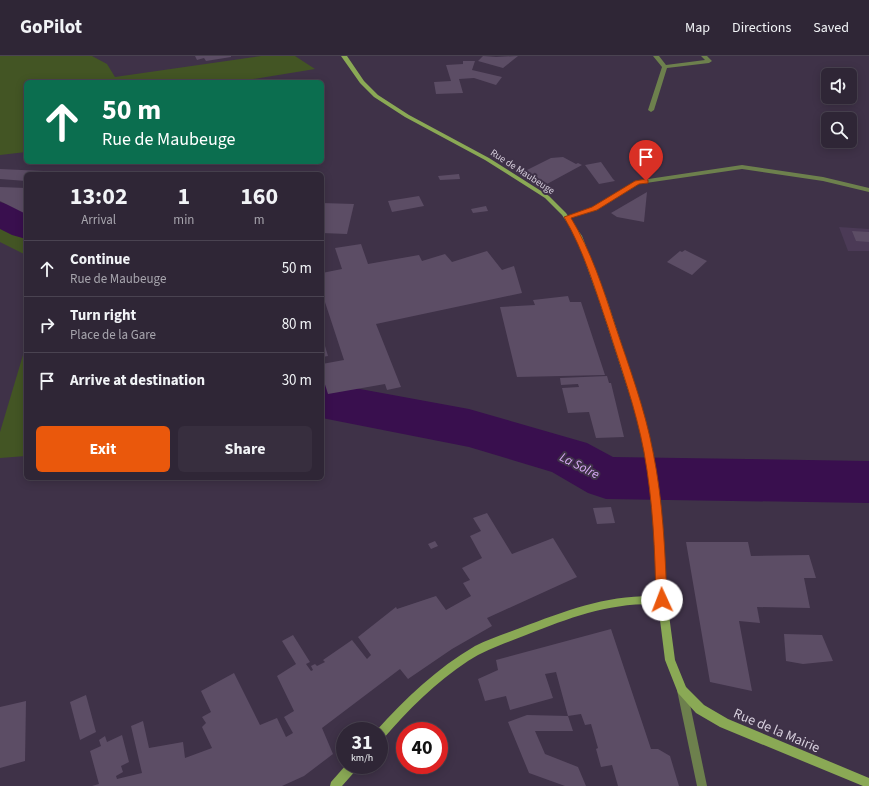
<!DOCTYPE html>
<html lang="en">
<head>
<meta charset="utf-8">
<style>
	body { margin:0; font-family:"Source Sans 3",sans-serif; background:#372e3e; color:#f1f3f6; height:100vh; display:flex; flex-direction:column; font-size:15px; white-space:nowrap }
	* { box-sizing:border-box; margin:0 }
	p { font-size:13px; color:#a7a5ad }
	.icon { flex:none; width:22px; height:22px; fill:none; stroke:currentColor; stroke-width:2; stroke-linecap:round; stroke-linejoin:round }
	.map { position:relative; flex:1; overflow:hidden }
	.drawer { position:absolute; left:24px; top:116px; width:300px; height:308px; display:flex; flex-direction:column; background:#2f2636; border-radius:6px; box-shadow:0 2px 10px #0003,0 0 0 1px #4a4351 }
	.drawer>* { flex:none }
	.top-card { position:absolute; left:24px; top:24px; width:300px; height:84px; border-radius:6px; box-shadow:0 2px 10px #0003,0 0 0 1px #4a4351; background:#0b6e4f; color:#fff; overflow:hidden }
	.fabs { position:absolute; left:821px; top:12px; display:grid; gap:8px }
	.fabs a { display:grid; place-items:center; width:36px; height:36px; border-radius:6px; background:#2f2636; box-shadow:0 2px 10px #0003,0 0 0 1px #4a4351; font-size:20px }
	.speed { position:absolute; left:336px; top:666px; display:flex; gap:8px; font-size:20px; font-weight:700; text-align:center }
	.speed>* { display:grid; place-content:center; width:52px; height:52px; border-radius:50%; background:#2f2636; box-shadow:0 2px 10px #0003,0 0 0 1px #4a4351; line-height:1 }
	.speed small { font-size:10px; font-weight:400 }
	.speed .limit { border:6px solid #d22; background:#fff; color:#111 }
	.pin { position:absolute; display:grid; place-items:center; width:34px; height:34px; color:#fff; margin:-41px -17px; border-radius:50% 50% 50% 0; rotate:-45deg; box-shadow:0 0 4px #0007 }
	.pin .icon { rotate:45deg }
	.me { position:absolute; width:44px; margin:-22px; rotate:358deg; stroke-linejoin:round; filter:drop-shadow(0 0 3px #0008) }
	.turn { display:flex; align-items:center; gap:14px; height:84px; padding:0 12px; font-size:18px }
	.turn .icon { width:52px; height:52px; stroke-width:2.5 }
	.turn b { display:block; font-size:28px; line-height:34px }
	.eta { display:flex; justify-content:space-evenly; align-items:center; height:68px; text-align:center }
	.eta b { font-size:24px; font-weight:700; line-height:28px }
	.primary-button { display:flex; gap:8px; margin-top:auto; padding:8px 12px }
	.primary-button a { flex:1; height:46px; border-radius:6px; background:#ea580c; color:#fff; font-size:16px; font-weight:700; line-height:46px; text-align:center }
	.primary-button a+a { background:#372e3e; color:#f1f3f6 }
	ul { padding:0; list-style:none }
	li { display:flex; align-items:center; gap:12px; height:56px; padding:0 12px; border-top:1px solid #4a4351 }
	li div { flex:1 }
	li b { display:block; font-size:15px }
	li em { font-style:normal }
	header { display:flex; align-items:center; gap:24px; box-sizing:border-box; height:56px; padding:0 20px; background:#2f2636; border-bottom:1px solid #4a4351 }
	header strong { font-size:19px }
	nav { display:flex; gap:22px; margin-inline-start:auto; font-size:14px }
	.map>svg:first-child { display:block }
	.built { fill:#4b3a56 }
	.green { fill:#435524 }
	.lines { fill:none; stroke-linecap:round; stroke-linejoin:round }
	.river { fill:#390f4e; fill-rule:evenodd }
	.building { fill:#5c4d65 }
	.lane { fill:#6d804d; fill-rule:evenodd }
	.street { fill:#6d804d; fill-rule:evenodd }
	.secondary { fill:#8aa955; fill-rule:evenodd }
	.route { fill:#ea580c; stroke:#983908 }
	.labels { text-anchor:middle; stroke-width:4; stroke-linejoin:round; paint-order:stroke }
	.far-street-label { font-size:10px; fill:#d7cfdd; stroke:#3f3248 }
	.water-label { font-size:13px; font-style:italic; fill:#d9abf6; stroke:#3f3248 }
	.near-street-label { font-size:14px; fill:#d7cfdd; stroke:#3f3248 }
</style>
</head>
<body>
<header>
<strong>GoPilot</strong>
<nav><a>Map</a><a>Directions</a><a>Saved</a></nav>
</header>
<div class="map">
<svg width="869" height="730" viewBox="0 0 869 730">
	<rect width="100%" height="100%" fill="#3f3248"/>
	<path class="built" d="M839,171L869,173V195H848Z"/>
	<g class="green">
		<path d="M0,0H92L107,8L115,21L261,0H295L315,13L235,26H26V96L0,99Z"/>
		<path d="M0,148L26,162V199L0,186Z"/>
		<path d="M26,289V400L0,402V376Z"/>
	</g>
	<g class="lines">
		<g class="river">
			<path d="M0,146L14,150L26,156V183L12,179L0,173Z"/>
			<path d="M322,326L469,353L587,387L613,401L869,405V447L606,443L588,437L552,416L469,391L322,362Z"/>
		</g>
	</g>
	<g class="building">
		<path d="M195,0H231V1L206,5L204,2L197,4Z"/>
		<path d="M483,0L496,1L518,0L503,12L478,5Z"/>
		<path d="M463,5H475L472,14L502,21L496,29L474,22L459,23L463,37L436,38L434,26L451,25L446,9L463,8Z"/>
		<path d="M563,101L576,108L578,107L582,109L547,128L525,115L551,102Z"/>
		<path d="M601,106L613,123L615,125L599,128L585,109Z"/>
		<path d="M0,113L87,117V118H26V125L0,123Z"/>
		<path d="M459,118L460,123L440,124L438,120Z"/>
		<path d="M0,131L26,132V158L0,145Z"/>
		<path d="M647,136L644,166L617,161L611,157Z"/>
		<path d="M419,140L424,150L392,156L388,145Z"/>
		<path d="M322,147L354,148L347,178L322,177Z"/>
		<path d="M486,150L488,155L473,157L471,153Z"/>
		<path d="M852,175L869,176V186L856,185Z"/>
		<path d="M361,188L368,208L419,199L422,205L445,198L452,206L487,195L502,214L514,210L522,237L376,268L401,331L387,334L385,328L328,338L322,319V308L344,304L322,237V217L342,213L335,192Z"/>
		<path d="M685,194L707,205L692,219L667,206L680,195L682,196Z"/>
		<path d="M568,240L570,246H581L605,319L517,321L500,251L535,249L533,244Z"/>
		<path d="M322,280L328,300L322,301Z"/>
		<path d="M607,320L609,327H611L624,381L596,382L589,356L568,357L562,332L579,331L578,328L561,329L560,322Z"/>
		<path d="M611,451L615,467L597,468L593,452Z"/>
		<path d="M487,457L512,498L553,482L577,521L487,562L492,570L452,593L408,623L400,613L322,672L333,698L304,720L282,730H92L99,728L90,695L101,690L99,684L105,680L107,686L122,679L129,706L121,710L123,716L116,720L117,723L142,717L131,670L143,665L149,692L183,686L185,702L212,692L202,671L206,667L202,661L211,656L201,635L234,617L260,669L277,662L286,681L293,677L284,661L294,655L277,620L296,608L282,585L293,579L310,606L306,608L311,615L313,614L311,610L315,608L317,610L325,606L323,604L352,584L367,603L371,599L358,581L396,551L397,553L436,540L446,554L471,540L463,527L470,524L462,512L482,502L470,480L481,475L473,462Z"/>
		<path d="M435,485L438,490L431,493L428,488Z"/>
		<path d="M686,486H748L751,500L809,499L816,522H804L810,552L757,551L760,567L739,565L752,635L710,626Z"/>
		<path d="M611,573L651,693H658L670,700L679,730H618L612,709L601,711L596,693L598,692L591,668L585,669L581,658L568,660L556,616L545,618L553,642L510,654L506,640L485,645L478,623L498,614L496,604Z"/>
		<path d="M784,578L822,579L833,605L803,608L786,605Z"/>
		<path d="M86,639L96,676L80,684L70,646Z"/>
		<path d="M26,645L25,705L0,712V651Z"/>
		<path d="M527,659L568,660L573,675H535L545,698L578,711L586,730H565L529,717L508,666Z"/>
	</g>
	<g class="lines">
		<g class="lane">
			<path d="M653,0H659L666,9L705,4L701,0H707L712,5L709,7L667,12L654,54L651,56L648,54L662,11Z"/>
			<path d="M742,109L823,121L869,132V136L823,125L742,113L639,128L597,154L567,163L564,161L593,152L635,125Z"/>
		</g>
		<path class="street" d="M682,629L686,631L687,634L707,730H697L677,634L678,631Z"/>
		<g class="secondary">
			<path d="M341,0H347L364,25L378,39L409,59L489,102L549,140L566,157L582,180L608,247L641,349L653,396L663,472L667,544L675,604L686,631L704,649L728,663L869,722V730H863L720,671L696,657L678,637L665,604L658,548C607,547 572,561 526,579C506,587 486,593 468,605C436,626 408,654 383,683L379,684V675H376C405,643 437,612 475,590C489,583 505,578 520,572C568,554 605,539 657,540L655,472L645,396L633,349L600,247L576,180L562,159L545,142L485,104L405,61L374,41L360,27Z"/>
			<path d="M346,709H358L357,713L342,730H330L331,726Z"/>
		</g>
	</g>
	<path class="route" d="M646,123L648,124V127L639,128L597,154L571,162C591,195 603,232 615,269C629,311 645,353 653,396C663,445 665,495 667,544L666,548L662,549L658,548L656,544C655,495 653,445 644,396C636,353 621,312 608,271C595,233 584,195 564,161L592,151L635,125Z"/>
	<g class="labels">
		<g class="far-street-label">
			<text transform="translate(523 115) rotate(33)" y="4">Rue de Maubeuge</text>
		</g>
		<g class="water-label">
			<text transform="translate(580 409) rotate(27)" y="5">La Solre</text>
		</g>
		<g class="near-street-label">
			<text transform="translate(777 674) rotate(23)" y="5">Rue de la Mairie</text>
		</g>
	</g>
</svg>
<div class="fabs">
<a><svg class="icon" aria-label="sound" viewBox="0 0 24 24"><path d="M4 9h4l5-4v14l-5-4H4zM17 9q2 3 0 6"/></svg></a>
<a><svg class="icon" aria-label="search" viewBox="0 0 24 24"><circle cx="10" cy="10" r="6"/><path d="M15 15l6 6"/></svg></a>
</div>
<div class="speed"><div>31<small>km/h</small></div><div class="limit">40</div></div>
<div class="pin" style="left:646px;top:125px;background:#d93025"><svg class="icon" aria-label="arrive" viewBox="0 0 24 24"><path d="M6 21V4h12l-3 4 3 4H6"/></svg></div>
<svg class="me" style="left:662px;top:544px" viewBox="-20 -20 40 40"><circle r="19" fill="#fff"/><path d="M0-13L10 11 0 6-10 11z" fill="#ea580c"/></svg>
<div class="top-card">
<div class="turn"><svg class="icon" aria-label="ahead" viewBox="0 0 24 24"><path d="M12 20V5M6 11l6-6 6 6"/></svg><div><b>50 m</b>Rue de Maubeuge</div></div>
</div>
<section class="drawer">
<div class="eta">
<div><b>13:02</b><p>Arrival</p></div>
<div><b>1</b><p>min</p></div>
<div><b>160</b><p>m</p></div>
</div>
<ul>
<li><svg class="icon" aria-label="ahead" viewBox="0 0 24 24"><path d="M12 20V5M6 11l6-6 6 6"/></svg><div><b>Continue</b><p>Rue de Maubeuge</p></div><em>50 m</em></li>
<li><svg class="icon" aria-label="right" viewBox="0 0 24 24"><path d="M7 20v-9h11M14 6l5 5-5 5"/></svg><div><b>Turn right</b><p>Place de la Gare</p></div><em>80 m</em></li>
<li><svg class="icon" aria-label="arrive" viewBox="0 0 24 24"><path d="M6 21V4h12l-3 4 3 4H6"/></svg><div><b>Arrive at destination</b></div><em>30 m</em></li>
</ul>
<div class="primary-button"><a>Exit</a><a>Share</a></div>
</section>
</div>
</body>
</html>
